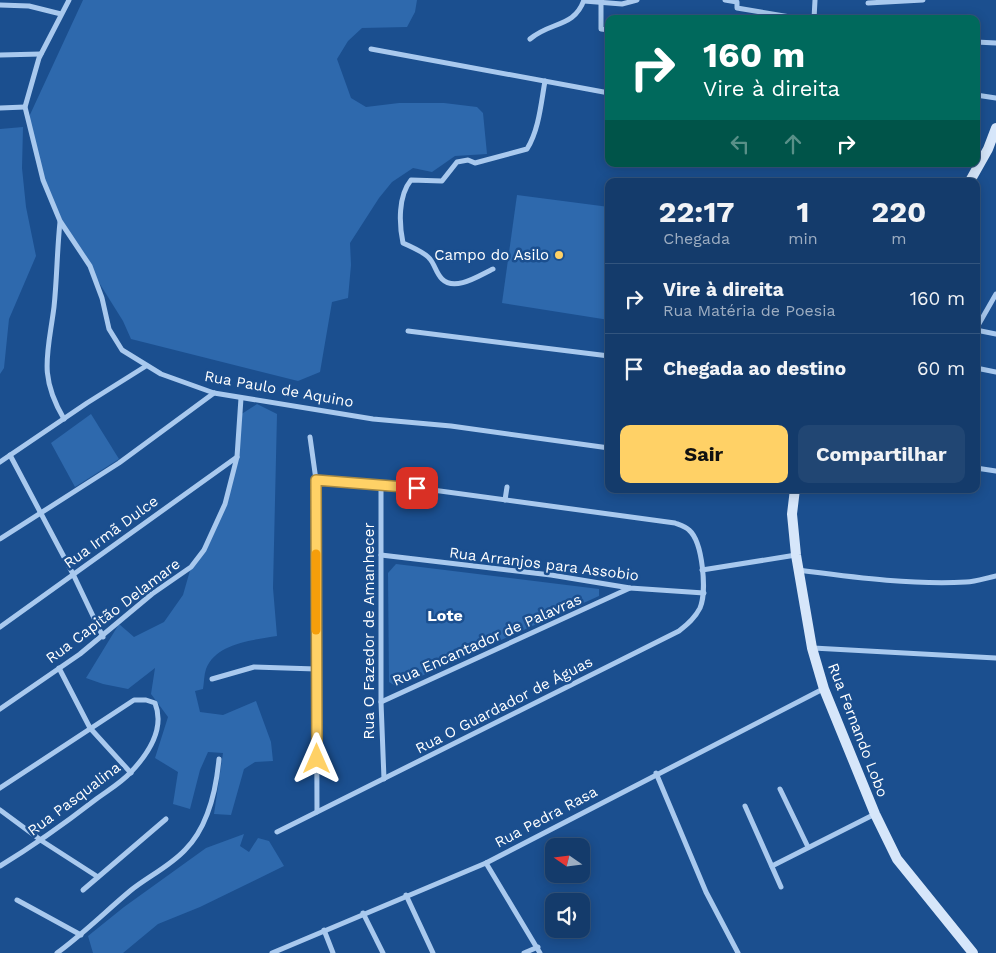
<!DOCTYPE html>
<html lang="pt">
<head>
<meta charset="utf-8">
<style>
	body { margin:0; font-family:"Work Sans",sans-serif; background:#214673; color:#f1f3f6; height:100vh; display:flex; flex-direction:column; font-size:19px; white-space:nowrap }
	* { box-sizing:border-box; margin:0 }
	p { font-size:16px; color:#9dadc1 }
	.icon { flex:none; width:28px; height:28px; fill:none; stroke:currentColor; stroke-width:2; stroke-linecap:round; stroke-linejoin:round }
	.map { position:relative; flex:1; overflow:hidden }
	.drawer { position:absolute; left:605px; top:178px; width:375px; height:315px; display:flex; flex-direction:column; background:#143b6b; border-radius:10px; box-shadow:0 2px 12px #0003,0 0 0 1px #33557e }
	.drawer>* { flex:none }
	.top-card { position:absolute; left:605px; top:15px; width:375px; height:152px; border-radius:10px; box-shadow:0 2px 12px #0003,0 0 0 1px #33557e; background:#00695c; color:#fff; overflow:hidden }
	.needle { width:32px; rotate:284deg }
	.fabs { position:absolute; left:545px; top:838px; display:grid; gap:10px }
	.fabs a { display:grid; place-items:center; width:45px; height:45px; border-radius:10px; background:#143b6b; box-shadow:0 2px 12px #0003,0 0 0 1px #33557e; font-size:25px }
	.pin { position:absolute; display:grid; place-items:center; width:42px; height:42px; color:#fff; margin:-21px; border-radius:10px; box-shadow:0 2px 8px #0006 }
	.me { position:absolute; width:55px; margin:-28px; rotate:0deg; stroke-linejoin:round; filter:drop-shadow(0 0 4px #0008) }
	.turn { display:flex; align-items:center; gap:18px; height:105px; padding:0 15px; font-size:22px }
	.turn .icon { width:65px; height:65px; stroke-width:2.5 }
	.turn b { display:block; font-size:35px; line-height:42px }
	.lanes { display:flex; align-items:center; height:48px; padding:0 15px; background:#0003; justify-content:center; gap:25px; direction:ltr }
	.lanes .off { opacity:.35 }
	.eta { display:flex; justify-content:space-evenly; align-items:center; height:85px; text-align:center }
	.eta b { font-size:30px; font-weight:700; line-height:35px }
	.action { display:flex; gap:10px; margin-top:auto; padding:10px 15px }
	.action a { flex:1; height:58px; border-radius:10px; background:#ffd166; color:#111; font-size:20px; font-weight:700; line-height:58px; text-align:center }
	.action a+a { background:#214673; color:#f1f3f6 }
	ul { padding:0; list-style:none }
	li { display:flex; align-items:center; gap:15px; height:70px; padding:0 15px; border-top:1px solid #33557e }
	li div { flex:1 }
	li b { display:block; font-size:19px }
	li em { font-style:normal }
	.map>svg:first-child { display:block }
	.green { fill:#2e69ad }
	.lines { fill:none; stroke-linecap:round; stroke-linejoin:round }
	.minor { stroke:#a9c9ee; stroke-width:5 }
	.secondary { stroke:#d6e6fa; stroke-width:10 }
	.route-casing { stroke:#a68842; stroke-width:12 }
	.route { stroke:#ffd166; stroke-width:9 }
	.slow { stroke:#f59e0b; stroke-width:9 }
	.poi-dot { fill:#ffd166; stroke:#1b4f8f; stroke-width:2 }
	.labels { text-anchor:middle; stroke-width:5; stroke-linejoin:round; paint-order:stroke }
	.poi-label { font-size:15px; fill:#fff; stroke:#1b4f8f; text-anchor:end }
	.street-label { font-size:15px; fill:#fff; stroke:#1b4f8f }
	.neighbourhood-label { font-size:16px; font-weight:bold; fill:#fff; stroke:#1b4f8f }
</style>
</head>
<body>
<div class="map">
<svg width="996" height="953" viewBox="0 0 996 953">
	<rect width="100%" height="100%" fill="#1b4f8f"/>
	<g class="green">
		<path d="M83,0H417L415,12L407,27L362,28L348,41L337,59L351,98L366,107L399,103H444L477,107L483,113L487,154L455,156L432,172L413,168L392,182L379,198L350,243L351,265L348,298L332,302L320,372L298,381L131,339L123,321L68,233L43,180L28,119Z"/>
		<path d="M23,127L22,168L26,207L36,256L9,319L4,368L0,374V129Z"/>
		<path d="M517,195L609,207V320L502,303Z"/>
		<path d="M257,404L277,414L273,588L277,636C253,640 216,643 206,669C204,675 204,683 203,689L195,691L200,712L223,715L256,701L271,742L273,761L255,762L244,769L231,815L214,814L223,753L208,752L200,770L190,809L173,804L178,772L155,758L168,717L151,694L155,668L128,689L103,684L86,678L119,624L134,637L164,622L183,595L191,567L204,550L225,504L232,479L240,415Z"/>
		<path d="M91,414L119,459L75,487L51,443Z"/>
		<path d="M396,564L599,589V596L397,687L389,682L388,573Z"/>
		<path d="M244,834L240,846L249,852L258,838L269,841L284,866L200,907L158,924L123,953H93L88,936L124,907L206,848Z"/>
	</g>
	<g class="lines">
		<g class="minor">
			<path d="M69,0L39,58L25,107L43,180L60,221L90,266L102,298L109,329L122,350L161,374L214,393L373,419L451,426L609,448"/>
			<path d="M725,0L737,2V8L802,19"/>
			<path d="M584,1L622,4L637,0"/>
			<path d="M601,3V29L609,30"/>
			<path d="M868,3L923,0"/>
			<path d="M0,5L29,6L61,14"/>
			<path d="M814,19L815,0"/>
			<path d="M530,39C551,21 574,28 584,0"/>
			<path d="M976,42L996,43"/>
			<path d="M371,49L609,93"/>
			<path d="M0,55L41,54"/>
			<path d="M976,95L996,98"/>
			<path d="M0,108L25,107"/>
			<path d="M60,222C57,250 57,279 54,307C48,354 38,375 64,419"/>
			<path d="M493,269C480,275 455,292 442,279C436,273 435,265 430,259C426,253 411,247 403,243C399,224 398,196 411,180L442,181L457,162L468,160L475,163L527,149C539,130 541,103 545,81"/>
			<path d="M976,329L996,294"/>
			<path d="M976,330L996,334"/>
			<path d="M408,331L609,356"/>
			<path d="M976,368L996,372"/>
			<path d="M310,437L316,480L317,812"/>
			<path d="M10,455L73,574L103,637"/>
			<path d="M0,462L87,403L146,366"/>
			<path d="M976,468L996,471"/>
			<path d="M381,483V702L384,779"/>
			<path d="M505,500L507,487"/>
			<path d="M0,539L119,463L214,393"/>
			<path d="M381,555L551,575L630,588L704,593"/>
			<path d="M702,570L796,555"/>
			<path d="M798,570C853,577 911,585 966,582C976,582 986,578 996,576"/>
			<path d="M0,627L237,457"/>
			<path d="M813,648L996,658"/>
			<path d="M59,668L90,728L131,773"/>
			<path d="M212,679L254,667L316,669"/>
			<path d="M381,702L630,588"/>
			<path d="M0,709L80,654L152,594L191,567L204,550L225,504L237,457L241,398"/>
			<path d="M656,773L706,892L738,953"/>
			<path d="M0,788L134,700H146L155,703C165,728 148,754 131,772C121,783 107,791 95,800C64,824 33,846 0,866"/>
			<path d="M780,789L808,847"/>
			<path d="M745,806L781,887"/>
			<path d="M0,810L42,841L98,877"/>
			<path d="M277,832L679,631C688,624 695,618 700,608C707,592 703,542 689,530C686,527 680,525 675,523L381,483L316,480"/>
			<path d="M486,863L540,953"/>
			<path d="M772,866L875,814"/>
			<path d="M83,890L166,819"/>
			<path d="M406,895L433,953"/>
			<path d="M17,900L81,935"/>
			<path d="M363,913L383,953"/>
			<path d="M324,930L333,953"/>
			<path d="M57,953C83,934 105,912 130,891C147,877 169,867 185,850C208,827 216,791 219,759"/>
			<path d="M272,953L486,863L823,689"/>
			<path d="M524,953L538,947"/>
		</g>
		<g class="secondary">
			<path d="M970,181L988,149L996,128"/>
			<path d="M795,489L792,514L796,555L812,648L824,689L875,814L897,859L973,953"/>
		</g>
	</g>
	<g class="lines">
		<g class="route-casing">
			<path id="route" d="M317,759L316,480L417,488"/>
		</g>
		<use href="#route" class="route"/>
		<path class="slow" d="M316,554V630"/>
	</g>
	<circle class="poi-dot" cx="559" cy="255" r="5"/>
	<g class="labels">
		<g class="poi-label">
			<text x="549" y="260">Campo do Asilo</text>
		</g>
		<g class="street-label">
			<text transform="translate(279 389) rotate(10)" y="5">Rua Paulo de Aquino</text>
			<text transform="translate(111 532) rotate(-36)" y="5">Rua Irmã Dulce</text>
			<text transform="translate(544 564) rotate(7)" y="5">Rua Arranjos para Assobio</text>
			<text transform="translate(113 611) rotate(-37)" y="5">Rua Capitão Delamare</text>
			<text transform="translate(369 631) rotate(-90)" y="5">Rua O Fazedor de Amanhecer</text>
			<text transform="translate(487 640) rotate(-24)" y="5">Rua Encantador de Palavras</text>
			<text transform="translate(504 705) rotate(-27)" y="5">Rua O Guardador de Águas</text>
			<text transform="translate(858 730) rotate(69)" y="5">Rua Fernando Lobo</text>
			<text transform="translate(74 799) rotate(-37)" y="5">Rua Pasqualina</text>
			<text transform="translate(546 817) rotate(-28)" y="5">Rua Pedra Rasa</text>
		</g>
		<g class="neighbourhood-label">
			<text x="445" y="621">Lote</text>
		</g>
	</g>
</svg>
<div class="fabs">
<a><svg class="needle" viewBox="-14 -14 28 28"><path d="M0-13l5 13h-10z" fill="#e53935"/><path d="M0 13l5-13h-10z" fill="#9dadc1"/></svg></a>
<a><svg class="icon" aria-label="sound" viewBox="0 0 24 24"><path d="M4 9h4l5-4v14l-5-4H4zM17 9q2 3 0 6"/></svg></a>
</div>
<div class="pin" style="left:417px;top:488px;background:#d93025"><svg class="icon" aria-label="arrive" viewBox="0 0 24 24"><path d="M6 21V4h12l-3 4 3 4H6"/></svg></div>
<svg class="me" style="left:317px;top:759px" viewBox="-20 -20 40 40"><path d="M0-17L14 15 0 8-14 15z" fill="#ffd166" stroke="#fff" stroke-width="4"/></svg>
<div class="top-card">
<div class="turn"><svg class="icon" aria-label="right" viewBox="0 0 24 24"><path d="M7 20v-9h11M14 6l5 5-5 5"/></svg><div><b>160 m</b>Vire à direita</div></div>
<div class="lanes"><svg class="icon off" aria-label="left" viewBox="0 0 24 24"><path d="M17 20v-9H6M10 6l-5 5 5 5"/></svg><svg class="icon off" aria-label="ahead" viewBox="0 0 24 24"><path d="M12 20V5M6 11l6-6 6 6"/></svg><svg class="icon" aria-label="right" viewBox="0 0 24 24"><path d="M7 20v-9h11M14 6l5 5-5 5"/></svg></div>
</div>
<section class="drawer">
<div class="eta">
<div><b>22:17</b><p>Chegada</p></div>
<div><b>1</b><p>min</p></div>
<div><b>220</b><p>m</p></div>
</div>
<ul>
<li><svg class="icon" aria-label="right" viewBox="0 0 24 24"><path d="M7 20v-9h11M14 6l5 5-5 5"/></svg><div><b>Vire à direita</b><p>Rua Matéria de Poesia</p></div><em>160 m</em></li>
<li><svg class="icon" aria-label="arrive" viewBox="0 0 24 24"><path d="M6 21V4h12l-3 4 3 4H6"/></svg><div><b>Chegada ao destino</b></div><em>60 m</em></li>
</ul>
<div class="action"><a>Sair</a><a>Compartilhar</a></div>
</section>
</div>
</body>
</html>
